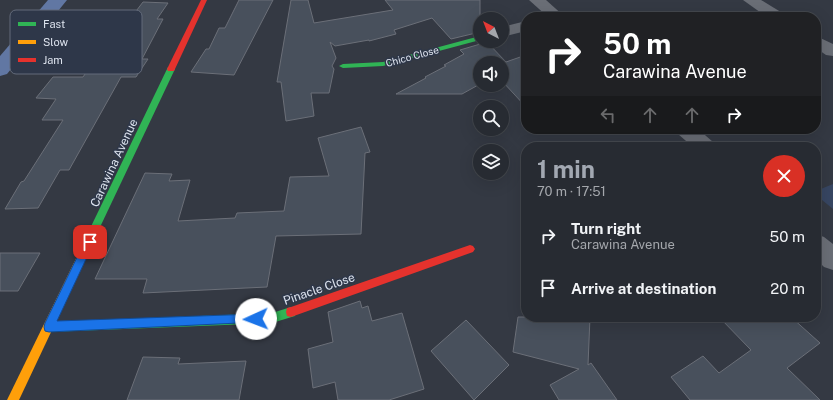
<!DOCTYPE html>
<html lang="en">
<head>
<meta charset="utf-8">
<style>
	body { margin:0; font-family:"Public Sans",sans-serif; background:#2f333a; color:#f1f3f6; height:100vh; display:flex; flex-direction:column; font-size:15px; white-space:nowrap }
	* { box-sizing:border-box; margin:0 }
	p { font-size:13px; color:#a4a7ac }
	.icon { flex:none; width:22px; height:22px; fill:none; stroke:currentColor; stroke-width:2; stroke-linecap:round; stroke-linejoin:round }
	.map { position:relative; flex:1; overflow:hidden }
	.side { position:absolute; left:521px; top:142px; width:300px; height:180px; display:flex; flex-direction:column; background:#272b32; border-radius:16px; box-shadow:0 4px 16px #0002,0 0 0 1px #43474d }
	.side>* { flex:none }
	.top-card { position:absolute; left:521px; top:12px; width:300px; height:122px; border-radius:16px; box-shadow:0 4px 16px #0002,0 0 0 1px #43474d; background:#202124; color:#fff; overflow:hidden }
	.needle { width:26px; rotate:318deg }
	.controls { position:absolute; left:473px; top:12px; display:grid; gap:8px }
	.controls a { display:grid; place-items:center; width:36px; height:36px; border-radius:50%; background:#272b32; box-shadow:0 4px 16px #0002,0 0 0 1px #43474d; font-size:20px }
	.pin { position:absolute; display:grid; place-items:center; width:34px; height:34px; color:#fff; margin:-17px; border-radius:8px; box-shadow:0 2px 6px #0006 }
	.me { position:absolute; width:44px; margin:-22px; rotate:268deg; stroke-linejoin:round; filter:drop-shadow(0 0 3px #0008) }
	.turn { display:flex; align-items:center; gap:14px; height:84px; padding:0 16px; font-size:18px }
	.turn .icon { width:52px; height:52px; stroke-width:2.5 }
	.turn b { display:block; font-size:28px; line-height:34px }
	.lanes { display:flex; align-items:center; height:38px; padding:0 16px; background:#0003; justify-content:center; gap:20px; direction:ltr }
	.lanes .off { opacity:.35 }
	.round { display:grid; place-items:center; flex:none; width:42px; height:42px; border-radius:21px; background:#2f333a }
	.overview { display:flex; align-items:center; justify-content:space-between; height:68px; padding:0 16px }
	h1 { font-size:24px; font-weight:700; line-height:30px; color:#a2a8b2 }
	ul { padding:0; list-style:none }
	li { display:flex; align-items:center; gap:12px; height:52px; padding:0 16px }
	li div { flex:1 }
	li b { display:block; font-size:15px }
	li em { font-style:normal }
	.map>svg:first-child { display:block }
	.green { fill:#374662 }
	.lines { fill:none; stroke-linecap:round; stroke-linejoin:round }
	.canal { fill:#6177a3; fill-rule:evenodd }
	.building { fill:#48505c; stroke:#6b6f78 }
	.street { fill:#6a6e76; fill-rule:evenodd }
	.fast { fill:#30b455; fill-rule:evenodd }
	.slow { fill:#ff9f0a; fill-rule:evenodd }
	.jam { fill:#e5322d; fill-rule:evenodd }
	.route { fill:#1a73e8; stroke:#114b97 }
	.labels { text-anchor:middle; stroke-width:3; stroke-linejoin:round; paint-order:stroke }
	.far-street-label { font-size:10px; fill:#dde3ee; stroke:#2e3749 }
	.street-label { font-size:12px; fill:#dde3ee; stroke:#2e3749 }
	.key { fill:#2e3749; stroke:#636b7b; stroke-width:1 }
	.key-label { font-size:11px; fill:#dde3ee }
</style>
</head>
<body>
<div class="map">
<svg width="833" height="400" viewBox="0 0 833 400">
	<rect width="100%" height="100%" fill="#343943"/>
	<path class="green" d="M833,184V209L816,195V191Z"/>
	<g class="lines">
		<path class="canal" d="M48,0H67L7,74L0,76V56Z"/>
	</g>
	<g class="building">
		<path d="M239,0H273L234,75L191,72L206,49H209L219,28H225Z"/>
		<path d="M291,0H308L314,23L393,10L385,0H480V32L451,39L432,18L394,30L396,34L369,41V40L335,46L330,42L336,58L332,66L334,69L329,93H311L314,116L286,121L281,82H277Z"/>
		<path d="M143,2L168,3L157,19H163L142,59H148L136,77H121L69,170H60L38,208L5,209L21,182L24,181L63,120H42L56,99L36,98L53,77H83L94,61H104L130,19Z"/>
		<path d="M487,42L506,62L526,55V107L502,81V63H480V84L462,94H396L426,78L425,77L446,66L444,65L464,54L460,50Z"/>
		<path d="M361,127L370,152L365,153L361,234L276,236L267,287L143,293L147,279H95L145,173L172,174L169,181L190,180L178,221L235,218L237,213L284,211L290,177L329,176L318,138Z"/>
		<path d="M0,253H40L18,291H0Z"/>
		<path d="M360,301L362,308L368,306L372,321L402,313L424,389L389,400H338L335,382L313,388L308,349L333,342L328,312Z"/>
		<path d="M518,317H590L588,365L591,363L617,400H559L550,385L579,369L513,352Z"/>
		<path d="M719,317H791L820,343L787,368L820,400H690L671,377L703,356L719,373L751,350Z"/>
		<path d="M466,320L509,365L474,400L431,351Z"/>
		<path d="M143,357L180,358L178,364L246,361L239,400H127Z"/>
	</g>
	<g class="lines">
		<g class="street">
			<path d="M529,0H546L565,17H548Z"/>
			<path d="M743,0H761L784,14L786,17H767Z"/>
			<path d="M526,21V31L502,37V27Z"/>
			<path d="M816,36L833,44V56L826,55L816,48Z"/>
			<path d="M675,129H698L713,142L716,147H693L678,134Z"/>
			<path d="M816,234L824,237L833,244V270L824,267L816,259Z"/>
		</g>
		<g class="fast">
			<path d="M480,36V40L383,66L343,68L339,66L343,64L383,62Z"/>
			<path d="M168,67H174L175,69L92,244L89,245L86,244L84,241Z"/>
			<path d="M291,307L295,308L296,312L295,316L272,323L49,332L45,331L44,327L45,323L49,322L272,313Z"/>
		</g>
		<path class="slow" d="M89,237L92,238L94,241L19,400H7L86,238Z"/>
		<g class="jam">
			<path d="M201,0H207L175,69L174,71H168L167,69Z"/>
			<path d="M470,245L473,246L475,249L473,252L291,317L287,316L286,312L287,308L291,307Z"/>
		</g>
	</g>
	<path class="route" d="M90,238L94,242L57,321L256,314L260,315L261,319L260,322L49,332L45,331L44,327L45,323L86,239Z"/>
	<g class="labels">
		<g class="far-street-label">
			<text transform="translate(412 56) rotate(-15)" y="4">Chico Close</text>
		</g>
		<g class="street-label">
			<text transform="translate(114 163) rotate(-65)" y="4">Carawina Avenue</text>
			<text transform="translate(319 289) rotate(-19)" y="4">Pinacle Close</text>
		</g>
	</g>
	<rect x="10" y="10" width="132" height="64" rx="6" class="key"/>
	<rect x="18" y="22" width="18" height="4" fill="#30b455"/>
	<rect x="18" y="40" width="18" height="4" fill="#ff9f0a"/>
	<rect x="18" y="58" width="18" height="4" fill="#e5322d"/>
	<g class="key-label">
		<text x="43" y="28">Fast</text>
		<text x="43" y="46">Slow</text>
		<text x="43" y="64">Jam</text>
	</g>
</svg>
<div class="controls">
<a><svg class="needle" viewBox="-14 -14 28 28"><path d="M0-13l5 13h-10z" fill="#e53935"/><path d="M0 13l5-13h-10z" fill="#a4a7ac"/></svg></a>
<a><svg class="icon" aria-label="sound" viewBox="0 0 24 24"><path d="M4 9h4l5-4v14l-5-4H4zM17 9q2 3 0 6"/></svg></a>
<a><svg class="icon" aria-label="search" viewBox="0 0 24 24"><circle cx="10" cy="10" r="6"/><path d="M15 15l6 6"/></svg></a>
<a><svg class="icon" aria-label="layers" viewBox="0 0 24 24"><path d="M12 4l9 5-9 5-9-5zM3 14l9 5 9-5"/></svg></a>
</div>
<div class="pin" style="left:90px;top:242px;background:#d93025"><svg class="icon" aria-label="arrive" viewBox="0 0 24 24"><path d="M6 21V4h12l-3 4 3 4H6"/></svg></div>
<svg class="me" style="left:256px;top:319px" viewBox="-20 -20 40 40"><circle r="19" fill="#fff"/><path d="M0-13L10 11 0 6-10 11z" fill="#1a73e8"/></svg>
<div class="top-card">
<div class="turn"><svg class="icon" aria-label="right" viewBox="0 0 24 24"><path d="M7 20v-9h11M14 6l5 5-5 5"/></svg><div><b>50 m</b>Carawina Avenue</div></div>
<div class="lanes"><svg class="icon off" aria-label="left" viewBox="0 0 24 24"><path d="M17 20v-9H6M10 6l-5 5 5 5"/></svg><svg class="icon off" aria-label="ahead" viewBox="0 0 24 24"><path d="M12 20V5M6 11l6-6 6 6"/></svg><svg class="icon off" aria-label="ahead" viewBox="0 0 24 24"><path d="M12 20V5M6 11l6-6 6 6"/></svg><svg class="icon" aria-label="right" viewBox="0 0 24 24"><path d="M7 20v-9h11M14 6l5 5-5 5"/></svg></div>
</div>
<section class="side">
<div class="overview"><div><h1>1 min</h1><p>70 m · 17:51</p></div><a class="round" style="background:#d93025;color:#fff"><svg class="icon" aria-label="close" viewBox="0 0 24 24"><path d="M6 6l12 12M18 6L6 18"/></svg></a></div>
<ul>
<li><svg class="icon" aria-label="right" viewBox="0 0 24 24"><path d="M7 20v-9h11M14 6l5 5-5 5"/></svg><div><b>Turn right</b><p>Carawina Avenue</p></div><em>50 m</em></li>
<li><svg class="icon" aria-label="arrive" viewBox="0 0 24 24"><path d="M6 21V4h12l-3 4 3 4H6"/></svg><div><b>Arrive at destination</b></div><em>20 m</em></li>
</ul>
</section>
</div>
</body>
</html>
